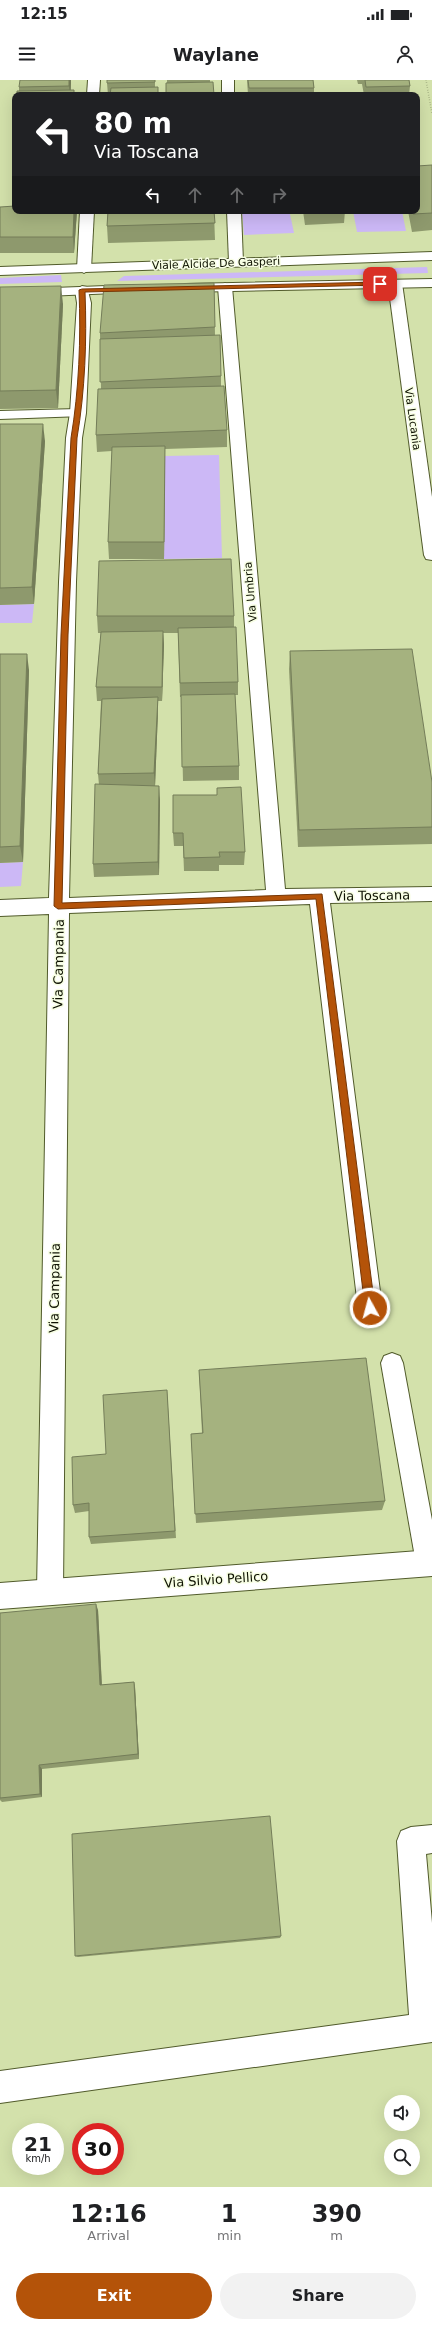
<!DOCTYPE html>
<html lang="en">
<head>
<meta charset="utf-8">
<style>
	body { margin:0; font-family:"DejaVu Sans",sans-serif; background:#f2f2f2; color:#202124; height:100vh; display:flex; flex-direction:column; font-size:15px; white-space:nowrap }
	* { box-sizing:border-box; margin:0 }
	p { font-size:13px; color:#757577 }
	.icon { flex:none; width:22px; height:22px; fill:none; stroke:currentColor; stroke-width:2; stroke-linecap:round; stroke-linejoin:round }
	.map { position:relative; height:2107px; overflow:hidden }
	.sheet { display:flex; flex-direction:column; background:#fff; flex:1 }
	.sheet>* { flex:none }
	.top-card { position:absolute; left:12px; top:12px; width:408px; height:122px; border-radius:8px; box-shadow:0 4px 16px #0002; background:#202124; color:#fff; overflow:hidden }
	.tools { position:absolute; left:384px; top:2015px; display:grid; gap:8px }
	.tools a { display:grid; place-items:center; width:36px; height:36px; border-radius:50%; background:#fff; box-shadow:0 4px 16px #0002; font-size:20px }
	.speed { position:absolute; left:12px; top:2043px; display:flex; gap:8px; font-size:20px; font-weight:700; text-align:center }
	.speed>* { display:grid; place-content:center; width:52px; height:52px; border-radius:50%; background:#fff; box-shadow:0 4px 16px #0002; line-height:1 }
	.speed small { font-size:10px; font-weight:400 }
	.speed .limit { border:6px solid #d22; background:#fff; color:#111 }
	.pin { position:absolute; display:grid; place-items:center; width:34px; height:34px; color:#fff; margin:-17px; border-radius:8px; box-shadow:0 2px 6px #0006 }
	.me { position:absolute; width:44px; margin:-22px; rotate:353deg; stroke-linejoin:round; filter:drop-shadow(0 0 3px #0008) }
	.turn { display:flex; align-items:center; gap:14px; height:84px; padding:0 16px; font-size:18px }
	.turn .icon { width:52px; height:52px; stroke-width:2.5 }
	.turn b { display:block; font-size:28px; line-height:34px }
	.lanes { display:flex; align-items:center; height:38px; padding:0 16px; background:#0003; justify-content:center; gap:20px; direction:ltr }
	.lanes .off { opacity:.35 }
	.eta { display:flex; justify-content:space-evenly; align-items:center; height:68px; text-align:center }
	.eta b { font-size:24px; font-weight:700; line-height:28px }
	.action { display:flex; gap:8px; margin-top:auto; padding:8px 16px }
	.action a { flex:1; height:46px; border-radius:24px; background:#b45309; color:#fff; font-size:16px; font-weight:700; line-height:46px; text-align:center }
	.action a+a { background:#f2f2f2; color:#202124 }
	.status { display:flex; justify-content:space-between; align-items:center; height:28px; padding:0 20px; background:#fff; direction:ltr }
	.status svg { height:11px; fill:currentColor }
	header { display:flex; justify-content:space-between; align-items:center; height:52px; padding:0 16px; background:#fff; font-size:18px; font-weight:700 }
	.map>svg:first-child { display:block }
	.green { fill:#ccb8f6 }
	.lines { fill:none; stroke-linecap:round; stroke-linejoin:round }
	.lane-casing { stroke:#515b2b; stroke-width:2 }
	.street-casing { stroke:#515b2b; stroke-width:2 }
	.secondary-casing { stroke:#515b2b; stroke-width:2 }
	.primary-casing { stroke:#515b2b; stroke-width:2 }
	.path { stroke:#8c966e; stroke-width:1.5; stroke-dasharray:0.5 2; stroke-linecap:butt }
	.lane { fill:#fff; fill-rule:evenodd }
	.street { fill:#fff; fill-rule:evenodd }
	.secondary { fill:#fff; fill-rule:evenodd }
	.primary { fill:#fff; fill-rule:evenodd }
	.wall { fill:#8e996d }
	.shaded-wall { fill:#747d59 }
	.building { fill:#a5b27f; stroke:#747d59 }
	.route { fill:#b45309; stroke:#753606 }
	.labels { text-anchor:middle; stroke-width:3; stroke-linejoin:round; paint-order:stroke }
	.far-street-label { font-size:11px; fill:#0e1202; stroke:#f7fee3 }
	.street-label { font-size:13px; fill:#0e1202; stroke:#f7fee3 }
</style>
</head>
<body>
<div class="status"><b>12:15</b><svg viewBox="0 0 49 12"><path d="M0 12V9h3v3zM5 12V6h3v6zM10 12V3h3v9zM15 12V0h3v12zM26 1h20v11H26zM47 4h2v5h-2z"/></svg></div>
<header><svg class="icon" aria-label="menu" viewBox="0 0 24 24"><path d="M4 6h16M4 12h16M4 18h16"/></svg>Waylane<svg class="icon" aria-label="person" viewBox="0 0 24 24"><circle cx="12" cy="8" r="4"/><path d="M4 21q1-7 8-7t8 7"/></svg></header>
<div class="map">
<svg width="432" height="2107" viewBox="0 0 432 2107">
	<rect width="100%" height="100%" fill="#d3e1ab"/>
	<g class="green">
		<path d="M242,131L290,134L294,153L244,155Z"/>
		<path d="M353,131H402L406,151L357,152Z"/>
		<path d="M427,187L428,193L117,201L124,196Z"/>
		<path d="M61,195L62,202L0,204V198Z"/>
		<path d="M219,375L222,478L164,479L165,376Z"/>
		<path d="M34,524L32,543H0V525Z"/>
		<path d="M23,782L21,806L0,807V783Z"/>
	</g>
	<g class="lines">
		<g class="lane-casing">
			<g id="lane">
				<path d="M78,329L83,330L85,333L83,336L0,339V331Z"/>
				<path d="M392,1273L400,1276L403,1283L432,1440V1493L428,1495L420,1491L416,1483L381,1283L384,1276Z"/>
			</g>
		</g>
		<g class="street-casing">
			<g id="street">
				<path d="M88,0H100L99,15H87Z"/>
				<rect x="222" y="0" width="12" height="15"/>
				<path d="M80,131H94L91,189L84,193L77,189Z"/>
				<path d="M227,131H241L243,182L236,186L229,182Z"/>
				<path d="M395,199L402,203L432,417V480L426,479L424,475L388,203Z"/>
				<path d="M225,203L232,207L285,809L432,807V821L330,823L382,1227L378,1235L370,1238L362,1235L358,1227L310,824L69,833L63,1511L59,1520L50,1524L41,1520L37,1511L49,834L0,836V820L49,818L59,502L66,358L70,333L77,223L75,210L82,206L87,207L91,223L86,333L82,358L76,502L69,818L266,810L218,207Z"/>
				<path d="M432,1745V1773L426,1774L432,1843V1962L0,2023V1991L409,1935L397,1761L401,1751L411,1747Z"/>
			</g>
		</g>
		<g class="secondary-casing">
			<g id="secondary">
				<path d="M432,172V180L0,195V187Z"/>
				<path d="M432,199V207L185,212L178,208L185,204Z"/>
				<path d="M133,205L140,209L138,212L0,218V210Z"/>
			</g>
		</g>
		<g class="primary-casing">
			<path id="primary" d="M432,1470V1496L0,1529V1503Z"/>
		</g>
		<path class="path" d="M426,0L432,34"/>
		<use href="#lane" class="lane"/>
		<use href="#street" class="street"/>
		<use href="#secondary" class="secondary"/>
		<use href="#primary" class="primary"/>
	</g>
	<g class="wall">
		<path d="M155,0V7H158V15H108L107,3Z"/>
		<path d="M167,0H210V2L167,3Z"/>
		<path d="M247,0H313L314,8V15H248Z"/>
		<path d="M357,0H409L410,6L409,15H364L362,4H358Z"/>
		<path d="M71,3V10L19,11V7Z"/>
		<path d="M15,26V49L13,36Z"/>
		<path d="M432,85V150L412,152L408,131H417Z"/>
		<path d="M0,127L77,131L74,173H0Z"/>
		<path d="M108,131H215V134H214L215,160L108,163L107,146Z"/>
		<path d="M303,131H345L344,143L305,145Z"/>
		<path d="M214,203L215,255L221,296V306L227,350V367L165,369V383L164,479H109L108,462L112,371L97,372L96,355L101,309L100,253Z"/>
		<path d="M0,207L63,224L58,328L0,329Z"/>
		<path d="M0,344L45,361L34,524L0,525Z"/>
		<path d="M97,536H234V547L238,602V615H235L239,686V700L183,701L181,617H180L178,553H163L164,565L162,621H158V631L155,706L160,720L159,795L94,797L93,784L99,705L98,694L101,621H97L96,607L101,553H98Z"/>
		<path d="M290,571L432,702V764L298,767L289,589Z"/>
		<path d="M0,574L29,590L23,782L0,783Z"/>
		<path d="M217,708L245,772L244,785H219V791H184L183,766H174L173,753L217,715Z"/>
		<path d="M199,1290L385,1421L382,1430L196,1443L191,1354L202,1353Z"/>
		<path d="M167,1310L176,1458L91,1464L89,1457V1431L75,1433L73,1425L106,1374Z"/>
		<path d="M98,1530L102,1605L134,1602L135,1607L139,1679L42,1689V1717L2,1722L0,1720V1533Z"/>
		<path d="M281,1856L280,1858L78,1877L75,1876Z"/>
	</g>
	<g class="shaded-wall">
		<path d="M69,0H71V3L70,15L69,6Z"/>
		<path d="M74,131H77L74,173L73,157Z"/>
		<path d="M61,206L63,224L58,328L56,310Z"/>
		<path d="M43,344L45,361L34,524L32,507Z"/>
		<path d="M165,366V383L164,479V462Z"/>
		<path d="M163,551L164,565L162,621V607Z"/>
		<path d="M27,574L29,590L23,782L20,766Z"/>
		<path d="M158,617V631L155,707L154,693Z"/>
		<path d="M159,706L160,720L159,795L158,782Z"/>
		<path d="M96,1524L98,1530L102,1610L100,1605Z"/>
		<path d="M134,1602L135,1607L139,1679L138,1674Z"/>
		<path d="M39,1685L42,1689V1717L40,1714Z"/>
	</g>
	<g class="building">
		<path d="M20,0H69V6L19,7Z"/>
		<path d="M107,0H155V2L107,3Z"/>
		<path d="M248,0H313L314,8H249Z"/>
		<path d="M365,0H409L410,6L366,7Z"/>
		<path d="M213,2L214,15H166V3Z"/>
		<path d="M158,7V15H110L111,8Z"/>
		<path d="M74,10V15H17V11Z"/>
		<path d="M15,26V36H13Z"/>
		<path d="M432,85V133L413,134V131H417V86Z"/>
		<path d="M15,126V131H74L73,157H0V127Z"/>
		<path d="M108,131H214L215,143L107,146Z"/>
		<path d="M214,203L215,247L100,253L104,205Z"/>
		<path d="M61,206L56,310L0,311V207Z"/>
		<path d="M220,255L221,296L100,302V259Z"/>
		<path d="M224,306L227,350L96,355L98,309Z"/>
		<path d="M0,344H43L32,507L0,508Z"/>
		<path d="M165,366L164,462H108L112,367Z"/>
		<path d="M231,479L234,536H97L99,481Z"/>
		<path d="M236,547L238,602L180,603L178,548Z"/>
		<path d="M163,551L162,607H96L101,552Z"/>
		<path d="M412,569L432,702V747L299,750L290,571Z"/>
		<path d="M0,574H27L20,766L0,767Z"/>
		<path d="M235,614L239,686L182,687L181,615Z"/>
		<path d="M158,617L154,693L98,694L102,619Z"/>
		<path d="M95,704L159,706L158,782L93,784Z"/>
		<path d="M241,707L245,772H219L220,777L184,778L183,753H173V715H217V708Z"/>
		<path d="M366,1278L385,1421L195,1434L191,1354L203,1353L199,1290Z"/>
		<path d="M167,1310L175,1451L89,1457V1423L73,1425L72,1377L106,1374L103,1315Z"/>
		<path d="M96,1524L100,1605L134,1602L138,1674L39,1685L40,1714L0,1718V1533Z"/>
		<path d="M270,1736L281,1856L75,1876L72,1754Z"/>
	</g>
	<path class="route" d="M380,202L382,205L85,212C87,260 85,311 77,358L68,555L62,823L322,814L375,1228L370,1232L365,1228L316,819L58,829L54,826L61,555L71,358C79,310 81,259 79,210L82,209Z"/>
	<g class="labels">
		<g class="far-street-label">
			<text transform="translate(216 183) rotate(-2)" y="4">Viale Alcide De Gasperi</text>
			<text transform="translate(413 339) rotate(82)" y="4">Via Lucania</text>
			<text transform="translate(250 512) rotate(-95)" y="4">Via Umbria</text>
		</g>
		<g class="street-label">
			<text transform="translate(372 815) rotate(-1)" y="5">Via Toscana</text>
			<text transform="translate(58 884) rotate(-89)" y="5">Via Campania</text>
			<text transform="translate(54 1208) rotate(-89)" y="5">Via Campania</text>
			<text transform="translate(216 1499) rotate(-4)" y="5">Via Silvio Pellico</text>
		</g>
	</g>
</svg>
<div class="tools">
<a><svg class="icon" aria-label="sound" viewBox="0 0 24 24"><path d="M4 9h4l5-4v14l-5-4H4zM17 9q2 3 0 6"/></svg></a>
<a><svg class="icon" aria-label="search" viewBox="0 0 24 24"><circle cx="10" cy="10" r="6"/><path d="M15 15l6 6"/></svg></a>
</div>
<div class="speed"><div>21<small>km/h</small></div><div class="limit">30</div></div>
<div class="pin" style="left:380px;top:204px;background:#d93025"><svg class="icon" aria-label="arrive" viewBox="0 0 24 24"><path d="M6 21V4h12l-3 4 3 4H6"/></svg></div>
<svg class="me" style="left:370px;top:1228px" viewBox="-20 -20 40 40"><circle r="17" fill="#b45309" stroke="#fff" stroke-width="3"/><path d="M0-11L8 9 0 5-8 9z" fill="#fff"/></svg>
<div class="top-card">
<div class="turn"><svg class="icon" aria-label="left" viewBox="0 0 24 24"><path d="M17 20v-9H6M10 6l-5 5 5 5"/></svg><div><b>80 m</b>Via Toscana</div></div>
<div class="lanes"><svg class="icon" aria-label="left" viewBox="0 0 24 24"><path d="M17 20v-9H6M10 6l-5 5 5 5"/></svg><svg class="icon off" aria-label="ahead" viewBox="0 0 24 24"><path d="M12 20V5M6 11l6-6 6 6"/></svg><svg class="icon off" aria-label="ahead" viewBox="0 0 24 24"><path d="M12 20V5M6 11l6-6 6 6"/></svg><svg class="icon off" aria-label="right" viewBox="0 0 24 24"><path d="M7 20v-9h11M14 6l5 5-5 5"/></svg></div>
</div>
</div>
<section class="sheet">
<div class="eta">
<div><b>12:16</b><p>Arrival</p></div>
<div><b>1</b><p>min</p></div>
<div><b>390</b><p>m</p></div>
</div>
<div class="action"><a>Exit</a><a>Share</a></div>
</section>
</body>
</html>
